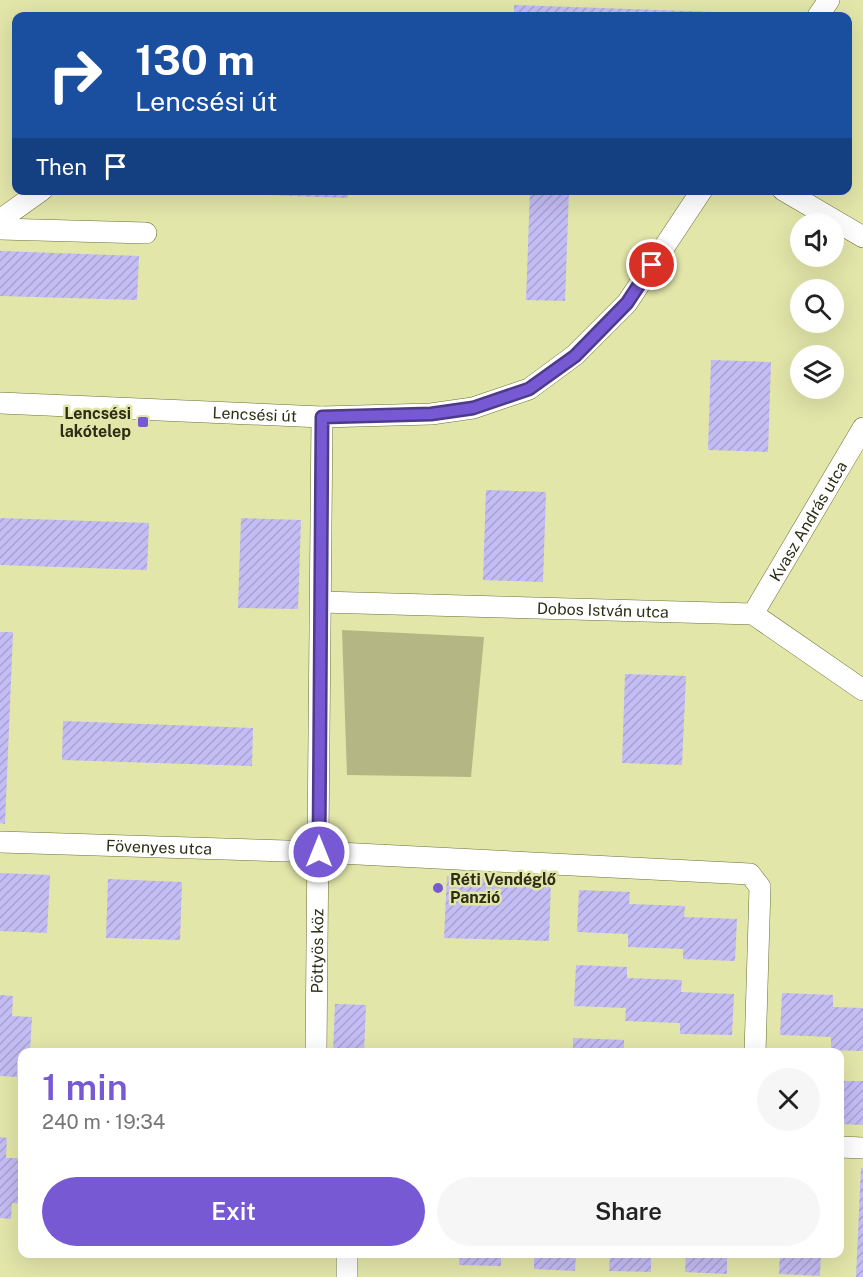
<!DOCTYPE html>
<html lang="en">
<head>
<meta charset="utf-8">
<style>
	body { margin:0; font-family:"Public Sans",sans-serif; background:#f6f6f6; color:#222; height:100vh; display:flex; flex-direction:column; font-size:22px; white-space:nowrap }
	* { box-sizing:border-box; margin:0 }
	p { font-size:20px; color:#767676 }
	.icon { flex:none; width:33px; height:33px; fill:none; stroke:currentColor; stroke-width:2; stroke-linecap:round; stroke-linejoin:round }
	.map { position:relative; flex:1; overflow:hidden }
	.drawer { position:absolute; left:18px; top:1048px; width:826px; height:210px; display:flex; flex-direction:column; background:#fff; border-radius:12px; box-shadow:0 6px 24px #0002 }
	.drawer>* { flex:none }
	.guide { position:absolute; left:12px; top:12px; width:840px; height:183px; border-radius:12px; box-shadow:0 6px 24px #0002; background:#1a4fa0; color:#fff; overflow:hidden }
	.buttons { position:absolute; left:790px; top:213px; display:grid; gap:12px }
	.buttons a { display:grid; place-items:center; width:54px; height:54px; border-radius:50%; background:#fff; box-shadow:0 6px 24px #0002; font-size:30px }
	.pin { position:absolute; display:grid; place-items:center; width:51px; height:51px; color:#fff; margin:-26px; border:3px solid #fff; border-radius:50%; box-shadow:0 2px 6px #0007 }
	.me { position:absolute; width:66px; margin:-33px; rotate:0deg; stroke-linejoin:round; filter:drop-shadow(0 0 4px #0008) }
	.turn { display:flex; align-items:center; gap:21px; height:126px; padding:0 24px; font-size:27px }
	.turn .icon { width:78px; height:78px; stroke-width:2.5 }
	.turn b { display:block; font-size:42px; line-height:51px }
	.then { display:flex; align-items:center; height:57px; padding:0 24px; background:#0003; gap:12px; font-size:22px }
	.round { display:grid; place-items:center; flex:none; width:63px; height:63px; border-radius:32px; background:#f6f6f6 }
	.headline { display:flex; align-items:center; justify-content:space-between; height:102px; padding:0 24px }
	h1 { font-size:36px; font-weight:600; line-height:45px; color:#7759d3 }
	.action { display:flex; gap:12px; margin-top:auto; padding:12px 24px }
	.action a { flex:1; height:69px; border-radius:36px; background:#7759d3; color:#fff; font-size:24px; font-weight:600; line-height:69px; text-align:center }
	.action a+a { background:#f6f6f6; color:#222 }
	.map>svg:first-child { display:block }
	.park { fill:#b4b783 }
	.building { fill:url(#building-hatch) }
	.lines { fill:none; stroke-linecap:round; stroke-linejoin:round }
	.minor-casing { stroke:#6d6f36; stroke-width:22 }
	.minor { stroke:#fff; stroke-width:21 }
	.route-casing { stroke:#4d3a89; stroke-width:15 }
	.route { stroke:#7759d3; stroke-width:10 }
	.poi-dot { fill:#7759d3; stroke:#e2e6a9; stroke-width:2 }
	.labels { text-anchor:middle; stroke-width:5; stroke-linejoin:round; paint-order:stroke }
	.poi-label { font-size:16px; font-weight:bold; fill:#2d2e16; stroke:#e2e6a9; text-anchor:end }
	.street-label { font-size:16px; fill:#2d2e16; stroke:#e2e6a9 }
</style>
</head>
<body>
<div class="map">
<svg width="863" height="1277" viewBox="0 0 863 1277">
	<defs>
		<pattern id="building-hatch" width="6" height="6" patternUnits="userSpaceOnUse" patternTransform="scale(1.5)"><rect width="6" height="6" fill="#c4bcf4"/><path d="M-1 1l2-2M0 6l6-6M5 7l2-2" fill="none" stroke="#a9a2d0"/></pattern>
	</defs>
	<rect width="100%" height="100%" fill="#e2e6a9"/>
	<path class="park" d="M342,630L484,637L471,777L347,775Z"/>
	<g class="building">
		<path d="M514,5L715,12V16H514Z"/>
		<path d="M184,190H348V198L184,192Z"/>
		<path d="M530,190H569L565,301L526,300Z"/>
		<path d="M0,251L139,256L137,300L0,296Z"/>
		<path d="M711,360L771,362L768,452L708,450Z"/>
		<path d="M486,490L546,492L543,582L483,580Z"/>
		<path d="M0,518L149,523L147,570L0,565Z"/>
		<path d="M241,518L301,520L298,609L238,608Z"/>
		<path d="M0,632H13L5,824L0,823Z"/>
		<path d="M625,674L686,676L682,765L622,763Z"/>
		<path d="M63,721L253,728L252,766L62,760Z"/>
		<path d="M0,873L50,875L47,933L0,931Z"/>
		<path d="M447,876L551,880L549,941L444,938Z"/>
		<path d="M108,879L182,882L180,940L106,938Z"/>
		<path d="M579,890L630,892L629,904L685,906L684,917L737,919L735,961L683,959V949L628,947V934L577,932Z"/>
		<path d="M576,965L627,967V978L682,980L681,992L734,994L732,1035L680,1034V1023L625,1021L626,1008L574,1006Z"/>
		<path d="M782,993L833,995V1007L863,1008V1051L831,1050V1037L780,1035Z"/>
		<path d="M0,995L13,996L12,1016L32,1017L30,1053H22V1061H17V1077L0,1076Z"/>
		<path d="M335,1004L366,1005L364,1053H333Z"/>
		<path d="M573,1038L624,1040V1053H573Z"/>
		<path d="M840,1081H863V1125L840,1124Z"/>
		<path d="M0,1137L7,1138L6,1158H22V1204L12,1203L11,1219L0,1218Z"/>
		<path d="M861,1168H863V1277H856Z"/>
		<path d="M460,1254H501V1266L459,1265Z"/>
		<path d="M534,1254H576L575,1271L534,1269Z"/>
		<path d="M610,1254H651V1272L609,1271Z"/>
		<path d="M686,1254H727V1274L685,1272Z"/>
		<path d="M780,1254H821L820,1276L779,1274Z"/>
	</g>
	<g class="lines">
		<g class="minor-casing">
			<g id="minor">
				<path d="M818,16L829,0"/>
				<path d="M783,190L863,237"/>
				<path d="M0,220L42,190"/>
				<path d="M0,229L146,233"/>
				<path id="s1" d="M0,403L322,417L431,414L473,408L529,389L575,355L627,303L702,190"/>
				<path id="s2" d="M321,602L753,614L863,690"/>
				<path id="s3" d="M753,614L863,428"/>
				<path id="s4" d="M0,842L319,852L750,874L760,887L755,1053"/>
				<path id="s5" d="M316,1053L322,417"/>
				<path d="M840,1147L863,1148"/>
				<path d="M347,1254V1277"/>
			</g>
		</g>
		<use href="#minor" class="minor"/>
	</g>
	<g class="lines">
		<g class="route-casing">
			<path id="route" d="M319,852L322,417L431,414L473,408L529,389L575,356L627,303L652,265"/>
		</g>
		<use href="#route" class="route"/>
	</g>
	<g class="poi-dot">
		<rect x="137" y="416" width="12" height="12" rx="3"/>
		<circle cx="438" cy="888" r="6"/>
	</g>
	<g class="labels">
		<g class="poi-label">
			<text x="131" y="419">Lencsési<tspan x="131" dy="18">lakótelep</tspan></text>
			<text x="450" y="885" text-anchor="start">Réti Vendéglő<tspan x="450" dy="18">Panzió</tspan></text>
		</g>
		<g class="street-label">
			<text dy="6" stroke="none"><textPath href="#s1" startOffset="255">Lencsési út</textPath></text>
			<text dy="6" stroke="none"><textPath href="#s3" startOffset="108">Kvasz András utca</textPath></text>
			<text dy="6" stroke="none"><textPath href="#s2" startOffset="282">Dobos István utca</textPath></text>
			<text dy="6" stroke="none"><textPath href="#s4" startOffset="159">Fövenyes utca</textPath></text>
			<text dy="6" stroke="none"><textPath href="#s5" startOffset="102">Pöttyös köz</textPath></text>
		</g>
	</g>
</svg>
<div class="buttons">
<a><svg class="icon" aria-label="sound" viewBox="0 0 24 24"><path d="M4 9h4l5-4v14l-5-4H4zM17 9q2 3 0 6"/></svg></a>
<a><svg class="icon" aria-label="search" viewBox="0 0 24 24"><circle cx="10" cy="10" r="6"/><path d="M15 15l6 6"/></svg></a>
<a><svg class="icon" aria-label="layers" viewBox="0 0 24 24"><path d="M12 4l9 5-9 5-9-5zM3 14l9 5 9-5"/></svg></a>
</div>
<div class="pin" style="left:652px;top:265px;background:#d93025"><svg class="icon" aria-label="arrive" viewBox="0 0 24 24"><path d="M6 21V4h12l-3 4 3 4H6"/></svg></div>
<svg class="me" style="left:319px;top:852px" viewBox="-20 -20 40 40"><circle r="17" fill="#7759d3" stroke="#fff" stroke-width="3"/><path d="M0-11L8 9 0 5-8 9z" fill="#fff"/></svg>
<div class="guide">
<div class="turn"><svg class="icon" aria-label="right" viewBox="0 0 24 24"><path d="M7 20v-9h11M14 6l5 5-5 5"/></svg><div><b>130 m</b>Lencsési út</div></div>
<div class="then">Then<svg class="icon" aria-label="arrive" viewBox="0 0 24 24"><path d="M6 21V4h12l-3 4 3 4H6"/></svg></div>
</div>
<section class="drawer">
<div class="headline"><div><h1>1 min</h1><p>240 m · 19:34</p></div><a class="round"><svg class="icon" aria-label="close" viewBox="0 0 24 24"><path d="M6 6l12 12M18 6L6 18"/></svg></a></div>
<div class="action"><a>Exit</a><a>Share</a></div>
</section>
</div>
</body>
</html>
